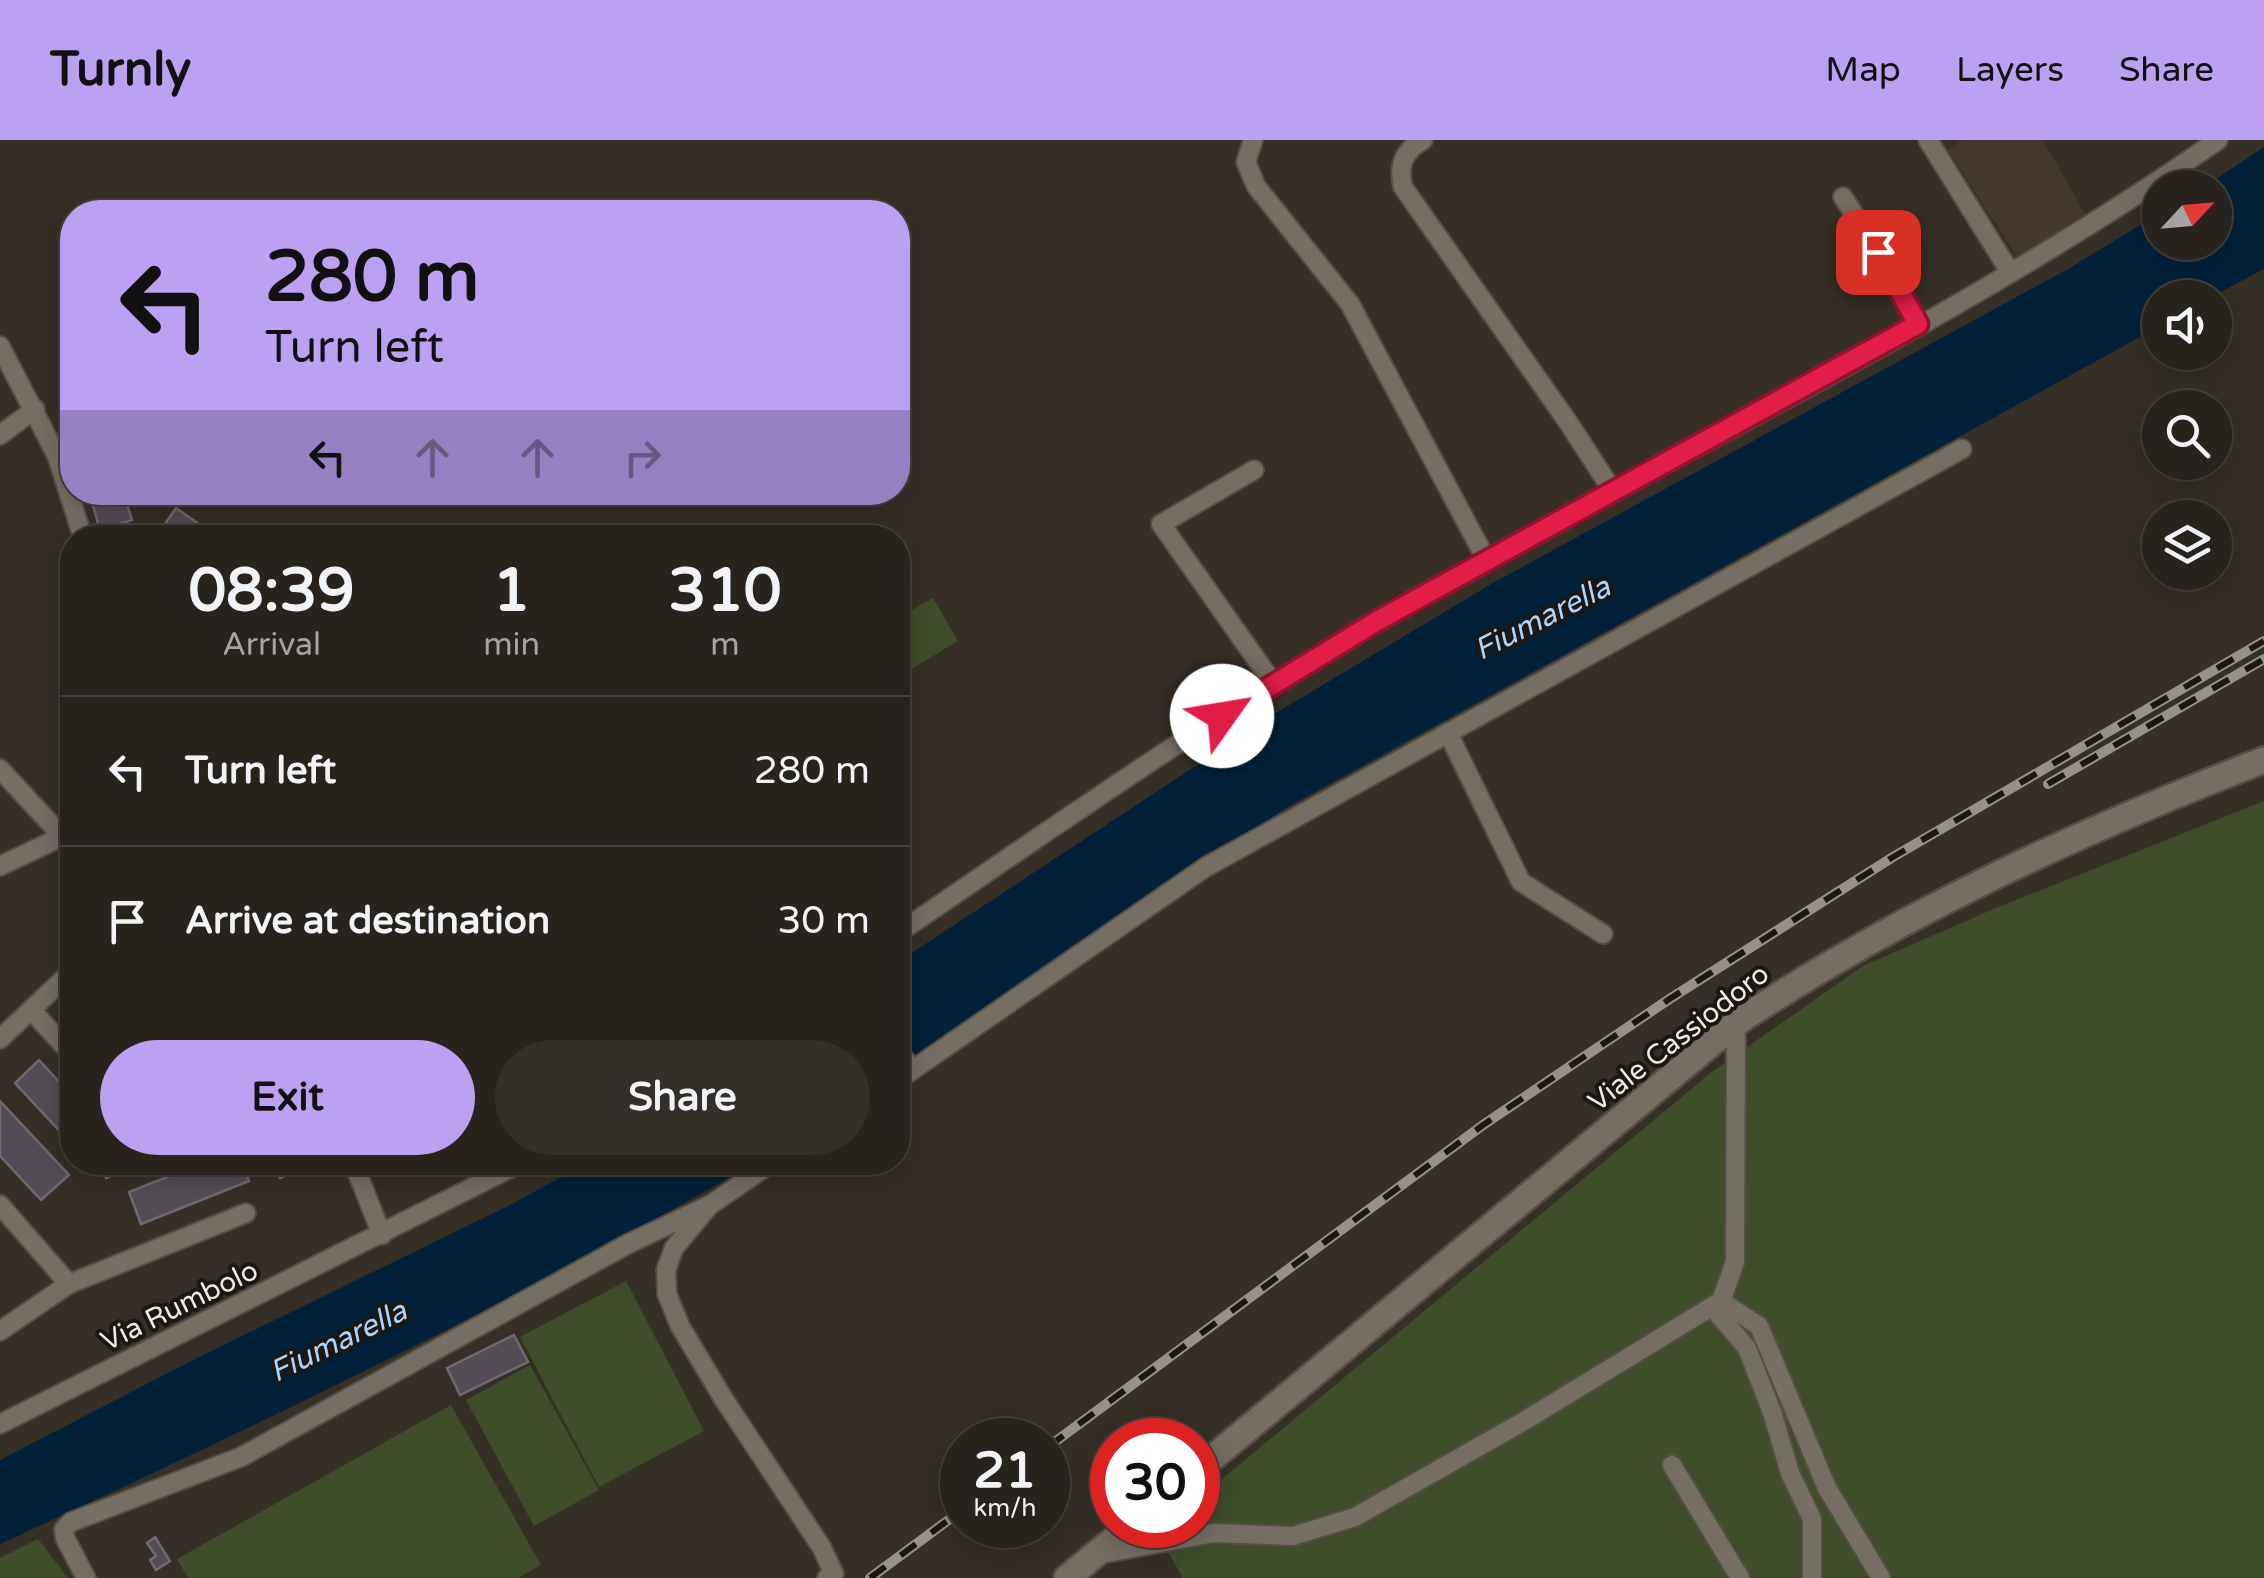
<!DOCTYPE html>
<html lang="en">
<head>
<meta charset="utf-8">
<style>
	body { margin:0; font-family:"Varela Round",sans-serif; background:#342f29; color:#f1f3f6; height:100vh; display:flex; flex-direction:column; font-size:38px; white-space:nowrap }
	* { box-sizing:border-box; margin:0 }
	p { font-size:32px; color:#a5a4a3 }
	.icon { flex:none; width:55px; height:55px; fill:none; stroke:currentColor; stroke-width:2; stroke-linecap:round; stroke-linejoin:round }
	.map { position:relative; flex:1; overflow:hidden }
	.details { position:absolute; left:60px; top:385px; width:850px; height:650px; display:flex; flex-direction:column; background:#28231c; border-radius:40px; box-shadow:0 5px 25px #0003,0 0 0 2px #44403b }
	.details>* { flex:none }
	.top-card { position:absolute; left:60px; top:60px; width:850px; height:305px; border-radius:40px; box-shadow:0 5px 25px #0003,0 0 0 2px #44403b; background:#bca0f2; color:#111; overflow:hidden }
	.needle { width:65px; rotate:64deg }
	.fabs { position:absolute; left:2142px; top:30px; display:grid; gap:20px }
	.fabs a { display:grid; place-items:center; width:90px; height:90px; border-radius:50%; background:#28231c; box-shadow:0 5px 25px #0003,0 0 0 2px #44403b; font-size:50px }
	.speed { position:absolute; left:940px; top:1278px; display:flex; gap:20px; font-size:50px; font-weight:700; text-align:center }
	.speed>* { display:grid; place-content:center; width:130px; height:130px; border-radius:50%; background:#28231c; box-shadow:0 5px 25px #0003,0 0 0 2px #44403b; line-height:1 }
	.speed small { font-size:25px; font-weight:400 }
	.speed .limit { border:15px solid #d22; background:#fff; color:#111 }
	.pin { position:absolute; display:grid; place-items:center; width:85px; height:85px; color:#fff; margin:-42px; border-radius:20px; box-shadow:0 5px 15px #0006 }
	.me { position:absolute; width:110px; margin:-55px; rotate:58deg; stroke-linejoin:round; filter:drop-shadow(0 0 8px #0008) }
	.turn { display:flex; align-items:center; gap:35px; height:210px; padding:0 40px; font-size:45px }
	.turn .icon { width:130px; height:130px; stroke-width:2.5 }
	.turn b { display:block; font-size:70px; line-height:85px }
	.lanes { display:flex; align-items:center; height:95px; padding:0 40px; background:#0003; justify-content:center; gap:50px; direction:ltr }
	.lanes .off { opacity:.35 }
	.eta { display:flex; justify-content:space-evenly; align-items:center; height:170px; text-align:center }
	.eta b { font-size:60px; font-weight:700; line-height:70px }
	.cta { display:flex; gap:20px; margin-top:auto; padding:20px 40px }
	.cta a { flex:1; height:115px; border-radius:60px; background:#bca0f2; color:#111; font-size:40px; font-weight:700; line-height:115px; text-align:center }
	.cta a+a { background:#342f29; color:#f1f3f6 }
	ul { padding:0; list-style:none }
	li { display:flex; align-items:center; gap:30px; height:150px; padding:0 40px; border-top:2px solid #44403b }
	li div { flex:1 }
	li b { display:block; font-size:38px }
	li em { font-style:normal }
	header { display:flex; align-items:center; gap:60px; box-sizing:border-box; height:140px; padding:0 50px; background:#bca0f2; color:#111 }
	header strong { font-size:48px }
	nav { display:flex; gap:55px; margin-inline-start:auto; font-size:35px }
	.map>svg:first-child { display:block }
	.built { fill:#44392b }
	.green { fill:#3f4d2a }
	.water { fill:#01213b }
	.building { fill:#544c55; stroke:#706872; stroke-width:2.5 }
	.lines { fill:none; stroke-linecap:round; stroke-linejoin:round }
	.minor-casing { stroke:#544e46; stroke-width:22 }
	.secondary-casing { stroke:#544e46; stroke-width:30 }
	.minor { stroke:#766e63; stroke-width:18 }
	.secondary { stroke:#766e63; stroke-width:25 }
	.rail-casing { stroke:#97918a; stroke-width:10 }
	.rail { stroke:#1b1713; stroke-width:6; stroke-dasharray:19; stroke-linecap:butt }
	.route-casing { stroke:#92132f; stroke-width:25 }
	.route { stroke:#e11d48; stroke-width:18 }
	.labels { text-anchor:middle; stroke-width:8; stroke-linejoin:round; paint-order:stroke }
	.street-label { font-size:28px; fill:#efeae4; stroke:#1b1713 }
	.water-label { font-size:30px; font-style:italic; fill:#a8d4fd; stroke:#1b1713 }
</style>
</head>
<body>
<header>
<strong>Turnly</strong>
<nav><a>Map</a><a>Layers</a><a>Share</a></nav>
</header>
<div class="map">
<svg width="2264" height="1438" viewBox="0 0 2264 1438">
	<rect width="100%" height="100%" fill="#362f26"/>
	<path class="built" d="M1962,0H2043L2087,77L2017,117L1948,10Z"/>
	<g class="green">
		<path d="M933,458L958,501L898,537V478Z"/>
		<path d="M2264,661V1438H1183L1157,1393L1167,1385H1198V1359L1713,931L1863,826L1996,768Z"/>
		<path d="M626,1141L704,1291L599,1347L520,1197Z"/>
		<path d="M530,1225L599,1350L534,1386L466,1260Z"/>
		<path d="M451,1265L541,1425L518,1438H188L177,1419Z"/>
		<path d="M38,1399L68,1438H0V1418Z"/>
	</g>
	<g class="water">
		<path d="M2264,7V129L2211,157L2160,158V186L1286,668L1147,758L898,927V822L1276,573L1493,443L2068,129L2160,73V102H2215V48L2204,47Z"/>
		<path d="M587,1023H754C511,1165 256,1286 0,1404V1320L193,1220L508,1066Z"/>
	</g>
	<g class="building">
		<path d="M89,352H123L132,380L100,390Z"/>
		<path d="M176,368L219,398H164L158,394Z"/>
		<path d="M39,920L72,956V994L67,999L15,943Z"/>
		<path d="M0,961L69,1035L41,1060L0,1016Z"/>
		<path d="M100,1022H144L106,1038Z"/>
		<path d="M205,1022H241L249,1041L141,1084L129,1052Z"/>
		<path d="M274,1022H318L280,1038Z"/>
		<path d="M514,1195L528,1222L460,1255L447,1228Z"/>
		<path d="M155,1397L170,1421L156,1430L150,1420L156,1416L147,1403Z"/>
	</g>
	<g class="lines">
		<g class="minor-casing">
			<g id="minor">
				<path d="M1253,0L1246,22L1256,46L1350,164L1487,421"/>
				<path d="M1423,0C1403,11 1398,26 1403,47L1570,285L1614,353"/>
				<path d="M1928,0L2010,132"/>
				<path d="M1843,57L1896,140L1918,184"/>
				<path d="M0,206L57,316L83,398"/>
				<path d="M0,295L35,269"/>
				<path d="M1254,330L1161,384L1273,543"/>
				<path d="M1448,593L1521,742L1603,794"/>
				<path d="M0,629L62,696"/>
				<path d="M0,726L72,692"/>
				<path d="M898,793C1056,686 1212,575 1378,481C1658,321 1953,185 2218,0"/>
				<path d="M31,870L72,914"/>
				<path d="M0,899L72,831"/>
				<path d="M898,909L912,930"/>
				<path d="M898,940L1206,727L1962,309"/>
				<path d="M353,1022L382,1095"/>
				<path d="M773,1022L710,1065L674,1108L666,1130L667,1154L680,1186L723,1258L822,1408L834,1434L827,1438"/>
				<path d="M0,1065L69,1144"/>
				<path d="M1721,1161L1759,1186L1827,1348L1881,1438"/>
				<path d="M1712,1167L1747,1208L1772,1272L1790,1333L1812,1379V1438"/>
				<path d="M0,1191L69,1144L246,1073"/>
				<path d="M0,1284L523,1022"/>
				<path d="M1672,1325L1740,1438"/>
				<path d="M1101,1414L1214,1393L1293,1396L1355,1377L1524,1281L1721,1161L1735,1122L1736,883"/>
				<path d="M86,1438L65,1398L64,1389L71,1382L241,1317L628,1104L710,1065"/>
			</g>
		</g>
		<g class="secondary-casing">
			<g id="secondary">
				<path d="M1198,1330L1736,883C1900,774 2080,691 2264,620"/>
				<path d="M1067,1438L1131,1385"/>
			</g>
		</g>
		<use href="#minor" class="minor"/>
		<use href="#secondary" class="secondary"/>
		<g class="rail-casing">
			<g id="rail">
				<path d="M2048,644L2264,519"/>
				<path d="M1048,1307L1483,985L1671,858L1893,717L2264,501"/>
				<path d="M870,1438L962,1370"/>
			</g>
		</g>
		<use href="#rail" class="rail"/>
	</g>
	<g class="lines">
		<g class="route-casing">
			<path id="route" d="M1222,576L1377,481L1918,184L1878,112"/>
		</g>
		<use href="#route" class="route"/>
	</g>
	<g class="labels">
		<g class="street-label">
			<text transform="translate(1678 897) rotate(-38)" y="10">Viale Cassiodoro</text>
			<text transform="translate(179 1165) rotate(-26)" y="10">Via Rumbolo</text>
		</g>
		<g class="water-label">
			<text transform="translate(1542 478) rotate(-27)" y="10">Fiumarella</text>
			<text transform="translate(338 1201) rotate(-26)" y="10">Fiumarella</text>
		</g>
	</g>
</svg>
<div class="fabs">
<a><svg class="needle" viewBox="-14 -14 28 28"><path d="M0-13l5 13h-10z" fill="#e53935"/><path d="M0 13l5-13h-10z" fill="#a5a4a3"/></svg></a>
<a><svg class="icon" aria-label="sound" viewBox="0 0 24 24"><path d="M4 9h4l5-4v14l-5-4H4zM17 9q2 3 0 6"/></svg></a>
<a><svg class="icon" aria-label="search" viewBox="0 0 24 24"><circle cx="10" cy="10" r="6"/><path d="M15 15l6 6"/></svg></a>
<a><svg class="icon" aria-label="layers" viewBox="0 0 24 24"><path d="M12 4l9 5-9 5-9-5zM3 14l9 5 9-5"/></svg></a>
</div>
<div class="speed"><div>21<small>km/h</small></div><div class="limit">30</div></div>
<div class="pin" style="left:1878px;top:112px;background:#d93025"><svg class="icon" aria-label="arrive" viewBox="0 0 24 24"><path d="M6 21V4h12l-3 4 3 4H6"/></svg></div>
<svg class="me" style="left:1222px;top:576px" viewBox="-20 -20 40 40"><circle r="19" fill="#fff"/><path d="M0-13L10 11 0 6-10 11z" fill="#e11d48"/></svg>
<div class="top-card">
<div class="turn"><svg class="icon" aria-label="left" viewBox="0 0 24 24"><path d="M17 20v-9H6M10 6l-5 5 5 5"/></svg><div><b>280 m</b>Turn left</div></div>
<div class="lanes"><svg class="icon" aria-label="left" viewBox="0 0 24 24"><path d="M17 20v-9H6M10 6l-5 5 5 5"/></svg><svg class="icon off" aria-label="ahead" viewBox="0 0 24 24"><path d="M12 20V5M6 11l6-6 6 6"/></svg><svg class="icon off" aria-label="ahead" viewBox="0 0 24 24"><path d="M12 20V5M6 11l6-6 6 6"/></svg><svg class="icon off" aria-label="right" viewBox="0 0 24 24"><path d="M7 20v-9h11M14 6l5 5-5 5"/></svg></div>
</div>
<section class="details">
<div class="eta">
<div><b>08:39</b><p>Arrival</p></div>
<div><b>1</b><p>min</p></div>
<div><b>310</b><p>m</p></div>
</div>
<ul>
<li><svg class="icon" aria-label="left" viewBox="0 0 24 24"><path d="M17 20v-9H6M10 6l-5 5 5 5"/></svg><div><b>Turn left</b></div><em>280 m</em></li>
<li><svg class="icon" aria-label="arrive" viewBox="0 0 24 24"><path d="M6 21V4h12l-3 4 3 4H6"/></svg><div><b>Arrive at destination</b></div><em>30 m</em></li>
</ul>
<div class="cta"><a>Exit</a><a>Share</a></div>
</section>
</div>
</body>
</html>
